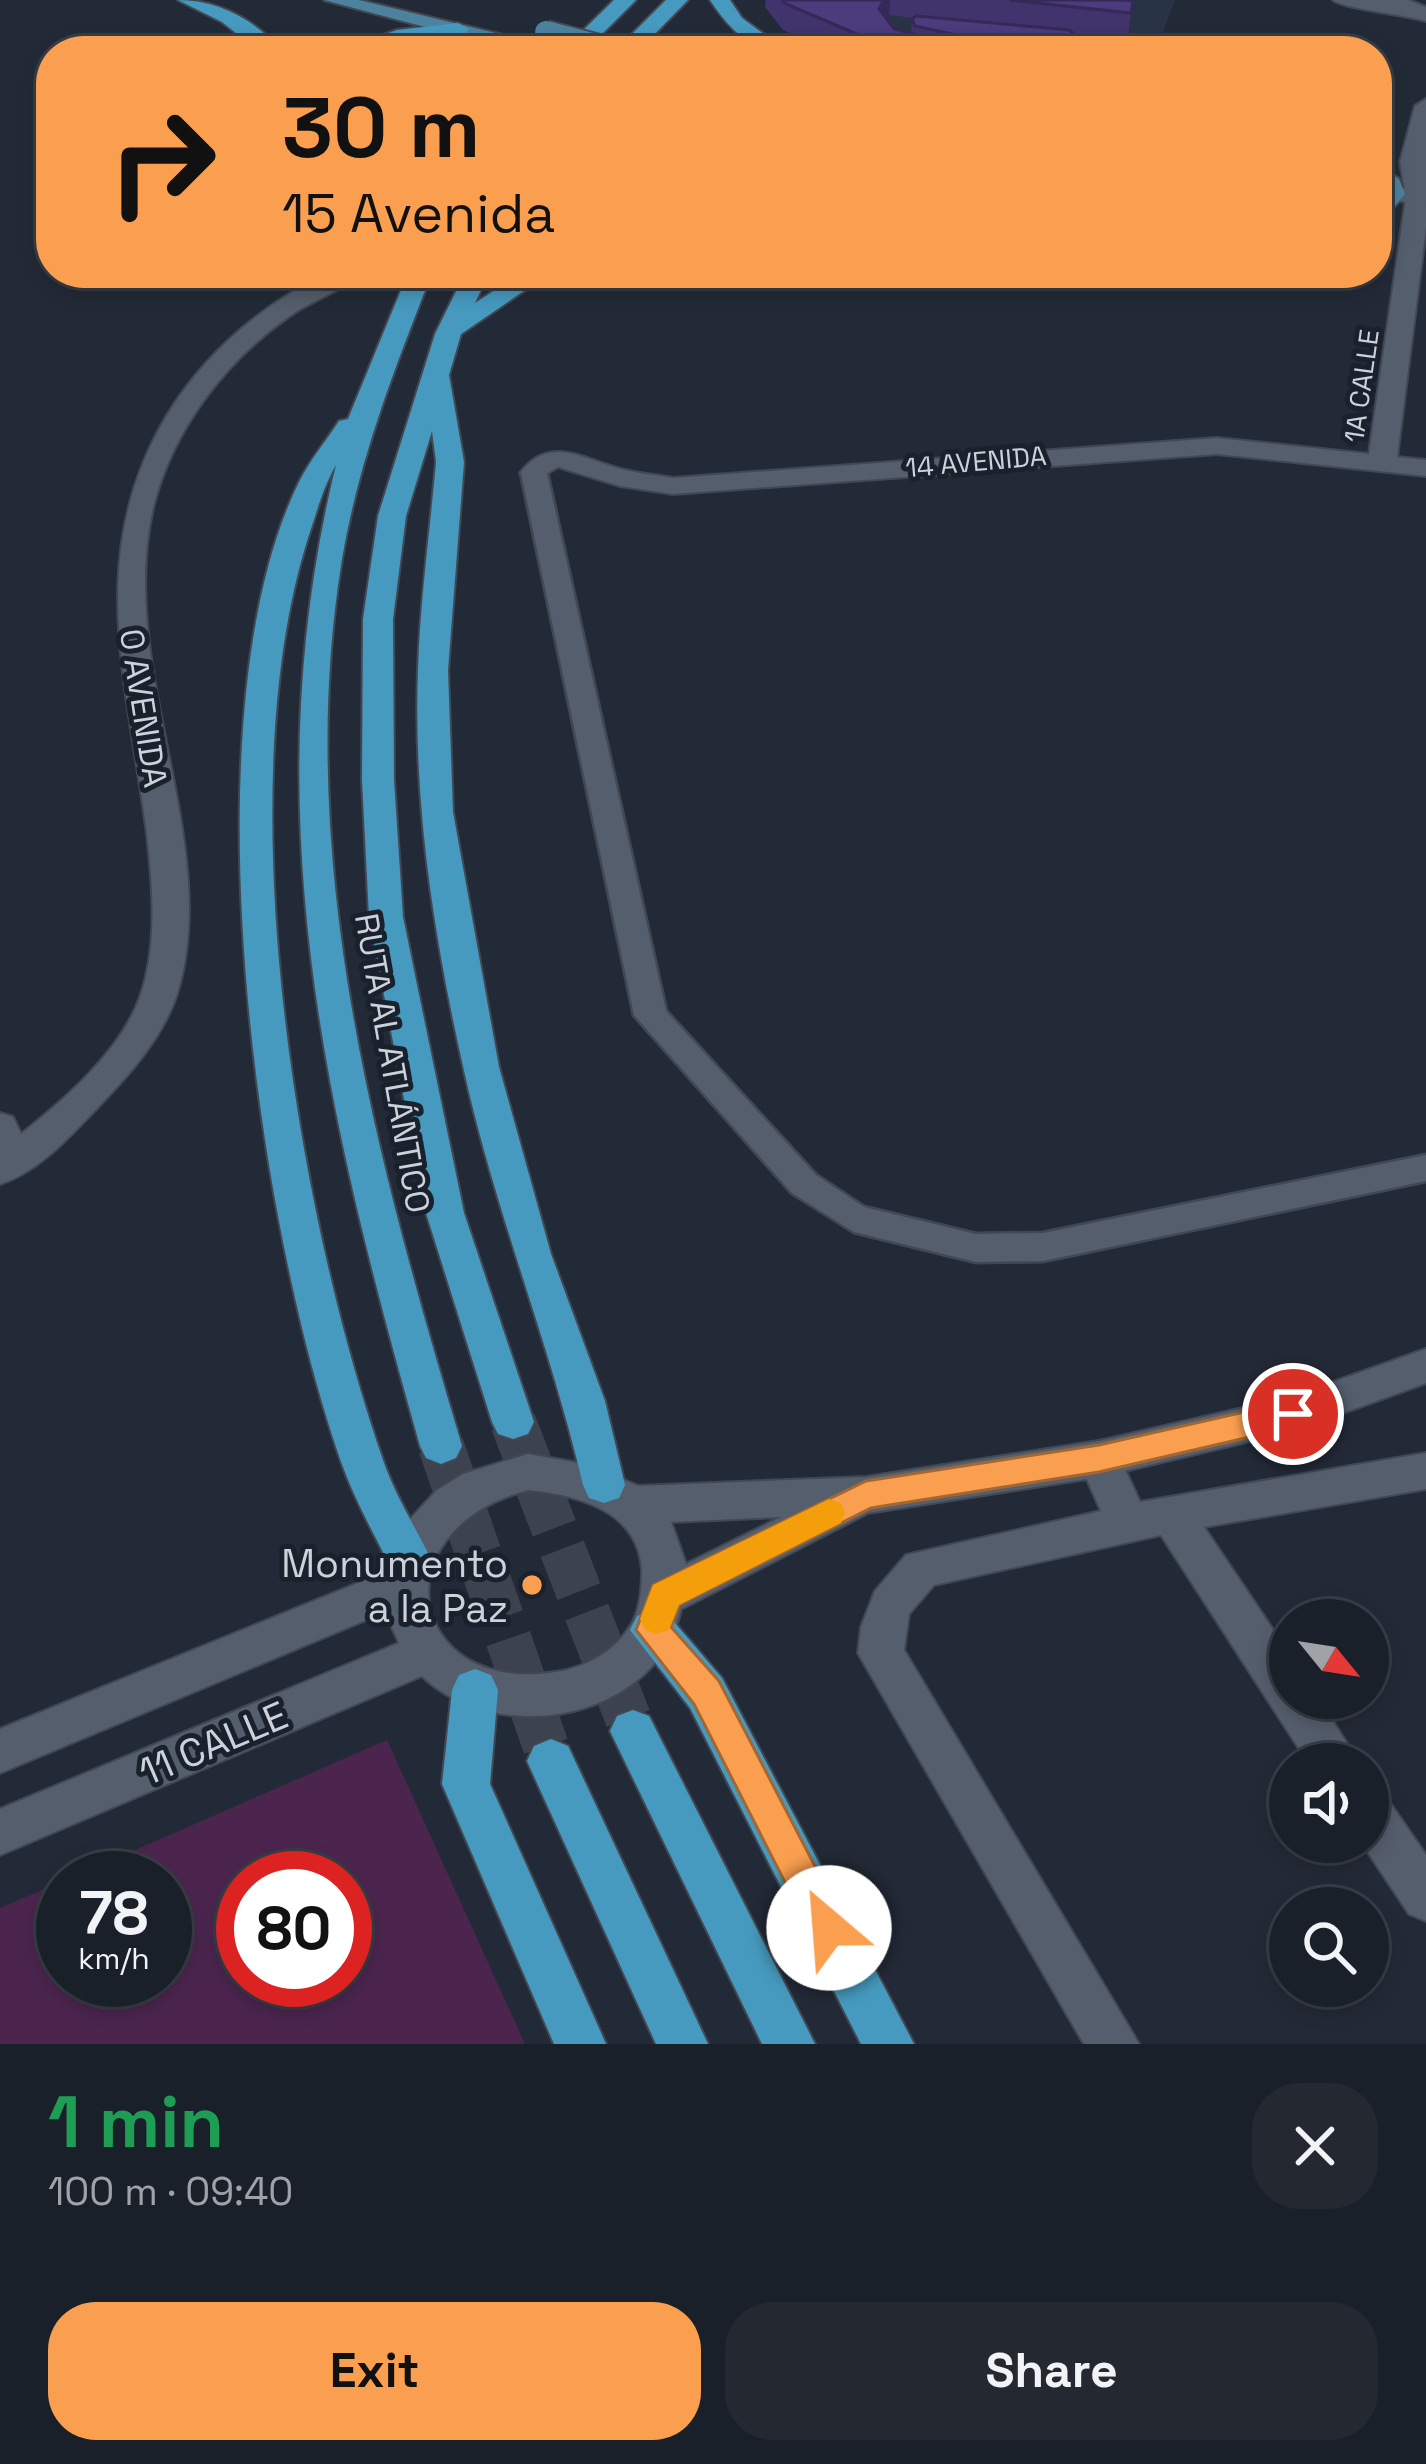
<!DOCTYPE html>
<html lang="en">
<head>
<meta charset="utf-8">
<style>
	body { margin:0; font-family:"Space Grotesk",sans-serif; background:#232831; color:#f1f3f6; height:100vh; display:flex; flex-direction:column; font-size:45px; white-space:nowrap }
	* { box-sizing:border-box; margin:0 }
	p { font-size:39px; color:#9fa3a8 }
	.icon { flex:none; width:66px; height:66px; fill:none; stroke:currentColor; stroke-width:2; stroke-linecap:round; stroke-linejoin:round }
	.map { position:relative; height:2044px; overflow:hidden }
	.details { display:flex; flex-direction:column; background:#1a2029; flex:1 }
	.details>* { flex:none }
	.top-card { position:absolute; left:36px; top:36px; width:1356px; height:252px; border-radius:48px; box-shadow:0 6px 18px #0003,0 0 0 3px #383e46; background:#fa9f4f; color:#111; overflow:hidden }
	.needle { width:78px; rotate:120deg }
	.fabs { position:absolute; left:1269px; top:1599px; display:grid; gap:24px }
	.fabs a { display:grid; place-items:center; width:120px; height:120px; border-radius:50%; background:#1a2029; box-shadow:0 6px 18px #0003,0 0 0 3px #383e46; font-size:60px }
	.speed { position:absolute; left:36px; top:1851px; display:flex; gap:24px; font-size:60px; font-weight:700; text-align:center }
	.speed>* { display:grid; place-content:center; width:156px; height:156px; border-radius:50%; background:#1a2029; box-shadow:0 6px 18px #0003,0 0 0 3px #383e46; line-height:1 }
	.speed small { font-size:30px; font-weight:400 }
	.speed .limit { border:18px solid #d22; background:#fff; color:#111 }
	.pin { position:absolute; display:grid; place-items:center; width:102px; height:102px; color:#fff; margin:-51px; border:6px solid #fff; border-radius:50%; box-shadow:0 3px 12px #0007 }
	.me { position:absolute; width:132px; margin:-66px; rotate:333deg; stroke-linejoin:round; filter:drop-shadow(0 0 9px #0008) }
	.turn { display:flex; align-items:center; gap:42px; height:252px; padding:0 48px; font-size:54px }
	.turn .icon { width:156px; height:156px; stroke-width:2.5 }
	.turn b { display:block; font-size:84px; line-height:102px }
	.round { display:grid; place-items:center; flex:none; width:126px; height:126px; border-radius:48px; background:#232831 }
	.headline { display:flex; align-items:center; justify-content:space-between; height:204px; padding:0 48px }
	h1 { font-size:72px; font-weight:700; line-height:90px; color:#1e9e55 }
	.cta { display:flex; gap:24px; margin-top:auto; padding:24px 48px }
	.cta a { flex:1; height:138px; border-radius:48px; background:#fa9f4f; color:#111; font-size:48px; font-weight:700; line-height:138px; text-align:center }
	.cta a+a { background:#232831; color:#f1f3f6 }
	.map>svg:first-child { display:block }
	.built { fill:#283345 }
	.green { fill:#4b254e; fill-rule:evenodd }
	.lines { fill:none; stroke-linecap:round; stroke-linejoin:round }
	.highway-tunnel { stroke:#3c434f; stroke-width:46; stroke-dasharray:46 22; stroke-linecap:butt }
	.lane-casing { stroke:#424853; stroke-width:5 }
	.street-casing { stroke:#424853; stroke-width:4 }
	.secondary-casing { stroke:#424853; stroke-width:4 }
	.primary-casing { stroke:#424853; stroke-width:4 }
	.highway-casing { stroke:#424853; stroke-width:4 }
	.lane { fill:#555e6d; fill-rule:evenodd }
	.street { fill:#555e6d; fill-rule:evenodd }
	.secondary { fill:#555e6d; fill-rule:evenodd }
	.primary { fill:#4c829e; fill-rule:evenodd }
	.highway { fill:#469abf; fill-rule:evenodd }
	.primary-bridge-casing { stroke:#424853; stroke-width:26; stroke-linecap:butt }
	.primary-bridge { stroke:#4c829e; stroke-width:22 }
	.wall { fill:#41336c; fill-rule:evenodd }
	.shaded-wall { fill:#352958 }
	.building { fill:#4c3b7d; stroke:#352958; stroke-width:3 }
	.route { fill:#fa9f4f; stroke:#a26733; stroke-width:3 }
	.slow { fill:#f59e0b }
	.poi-dot { fill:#fa9f4f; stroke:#19212d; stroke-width:4.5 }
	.labels { text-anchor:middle; stroke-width:10; stroke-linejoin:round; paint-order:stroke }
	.far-street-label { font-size:27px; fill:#ccd1da; stroke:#19212d }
	.street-label { font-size:33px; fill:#ccd1da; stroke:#19212d }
	.near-poi-label { font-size:39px; fill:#ccd1da; stroke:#19212d; text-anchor:end }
	.near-street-label { font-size:39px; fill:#ccd1da; stroke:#19212d }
</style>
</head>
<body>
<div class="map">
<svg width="1426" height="2044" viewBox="0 0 1426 2044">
	<rect width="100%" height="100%" fill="#232a37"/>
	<path class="built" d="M771,0H1175L1163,32L1296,46L1294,51H829Z"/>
	<path class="green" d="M387,1740L525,2044H0V1908L63,1881V1980H165V1878H71ZM243,1878H345V1980H243Z"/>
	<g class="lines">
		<g class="highway-tunnel">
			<path d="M513,1422L633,1731"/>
			<path d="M441,1446L551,1761"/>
		</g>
		<g class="lane-casing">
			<path id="lane" d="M534,465L547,473L666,1011L816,1175L864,1207L976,1234L1043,1233L1426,1155V1181L1043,1261L976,1262L854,1232L792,1193L634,1015L521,473Z"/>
		</g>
		<g class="street-casing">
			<g id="street">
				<path d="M1333,0H1408L1426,7V21C1402,14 1346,9 1333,0Z"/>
				<path d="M1426,99V227L1397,457L1426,460V476L1217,454L673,494L620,486L558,467L534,481L520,473C551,433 585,461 625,470C641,474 657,475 673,478L1217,438L1369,454L1406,197L1400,162L1415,106Z"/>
				<path d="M328,273H360C343,291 312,300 291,315C226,360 174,428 154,504C114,666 224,842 177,994C163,1037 130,1074 99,1106C71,1135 39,1172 0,1184V1113L13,1117L21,1134C64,1100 121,1051 140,997C158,946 153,887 147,834C128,685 84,556 166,417C204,354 262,304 328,273Z"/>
				<path d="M1099,1441L1114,1446L1140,1502L1426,1453V1489L1204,1527L1290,1655V1698H1318L1360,1764H1309L1161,1535L934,1585L909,1614L904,1650L1139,2044H1084L858,1653L861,1627L875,1591L906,1555L1101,1511L1078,1459L1084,1446Z"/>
				<path d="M1368,1790L1385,1796L1426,1855V1921L1409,1914L1361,1842H1368Z"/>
			</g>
		</g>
		<g class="secondary-casing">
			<g id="secondary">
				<path d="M1393,187L1426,191V205L1385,199L1381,194Z"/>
				<path d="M1426,1349V1383L1293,1431L1099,1477L868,1513L681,1609C658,1720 498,1749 422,1676L0,1855V1809L399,1643L385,1612L0,1773V1729L385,1572L404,1526L437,1490L463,1474L528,1454L590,1465L638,1486L866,1477L1099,1441L1291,1397ZM528,1490C579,1495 639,1511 642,1571C642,1588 640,1610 631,1625C614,1652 587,1667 556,1672C408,1696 376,1530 528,1490ZM781,1517L686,1564L671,1522Z"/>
			</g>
		</g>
		<g class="primary-casing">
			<g id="primary">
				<path d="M324,0H359L549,46L552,51H515Z"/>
				<path d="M1377,164L1399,179L1405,194L1385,218L1377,220L1381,193Z"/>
			</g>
		</g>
		<g class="highway-casing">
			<g id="highway">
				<path d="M178,0C219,0 254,20 283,51H259L222,22Z"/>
				<path d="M614,0H636L585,51H562Z"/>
				<path d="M666,0H688L638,51H615Z"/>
				<path d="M710,0H730L742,18L787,51C750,51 730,30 710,0Z"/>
				<path d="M458,23L469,29L465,33L370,51H337L397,30Z"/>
				<path d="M408,273H432C395,367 359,459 342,559C293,858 377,1162 462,1446L456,1458L441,1464L426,1458L420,1446C326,1114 252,808 336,465C322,489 316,515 307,541C228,796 297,1214 384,1463C396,1497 416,1528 432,1561L426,1574L410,1580L394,1574C377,1539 357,1505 343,1467C257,1227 184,716 299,482C310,460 326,441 339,421L348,419Z"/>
				<path d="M465,273H489L475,303L521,273H550L461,334L449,375L464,462L448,670L453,812L499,1067L551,1254L605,1401L625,1485L619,1498L604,1503L589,1498L583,1485C550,1343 494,1209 463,1066C434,937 413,803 418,670C420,601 430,531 436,462L432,431L406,516L393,619L394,780L403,917L464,1213L534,1422L528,1434L513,1439L498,1434L492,1422L426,1213L369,917L362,780L363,619L378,516L435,334Z"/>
				<path d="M653,1610L669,1616L722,1678L914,2044H861L690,1708L630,1630L637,1616Z"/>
				<path d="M475,1669L491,1675L498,1690L490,1784L606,2044H554L442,1784L452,1690L459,1675Z"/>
				<path d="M633,1710L649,1716L815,2044H762L610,1731L617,1716Z"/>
				<path d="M551,1739L568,1746L708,2044H656L527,1761L534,1746Z"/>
			</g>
		</g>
		<use href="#lane" class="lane"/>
		<use href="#street" class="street"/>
		<use href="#secondary" class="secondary"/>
		<use href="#primary" class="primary"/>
		<use href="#highway" class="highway"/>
		<g class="primary-bridge-casing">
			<path id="primary-bridge" d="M546,32L618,51"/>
		</g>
		<use href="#primary-bridge" class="primary-bridge"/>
	</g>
	<path class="wall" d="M766,0H1127L1133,1L1127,41L1074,35L1076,36L1075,51H829L783,30L765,7ZM889,15L913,18L912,19L911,33L894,29L887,20Z"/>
	<path class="shaded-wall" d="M884,0H890L889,15L877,37L879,9Z"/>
	<g class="building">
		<path d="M782,0H884L879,9L894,29L986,51H918L859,35L784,3Z"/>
		<path d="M1010,0H1124L1133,1L1131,13Z"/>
		<path d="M916,16L1069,30L1076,36L1070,51H1031L915,26L912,19Z"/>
	</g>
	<path class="route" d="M1293,1401L1304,1404L1309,1414L1304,1423L1293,1427L1099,1472L871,1508L679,1605L671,1627L719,1681L847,1928L842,1941L829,1947L815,1941L694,1704L636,1630L653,1585L866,1481L1099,1445Z"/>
	<path class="slow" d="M829,1499L841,1503L845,1513L841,1523L679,1605L669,1630L657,1634L645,1630L640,1619L653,1585Z"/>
	<circle class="poi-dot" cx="532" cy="1585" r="12"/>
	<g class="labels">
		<g class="far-street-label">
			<text transform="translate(1362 386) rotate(-82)" y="9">1A CALLE</text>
			<text transform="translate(976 462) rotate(-5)" y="9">14 AVENIDA</text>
		</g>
		<g class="street-label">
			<text transform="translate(144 708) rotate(81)" y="12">0 AVENIDA</text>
			<text transform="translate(393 1063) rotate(80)" y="12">RUTA AL ATLÁNTICO</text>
		</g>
		<g class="near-poi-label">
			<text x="508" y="1577">Monumento<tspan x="508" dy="45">a la Paz</tspan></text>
		</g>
		<g class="near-street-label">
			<text transform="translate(213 1743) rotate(-23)" y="14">11 CALLE</text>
		</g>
	</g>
</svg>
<div class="fabs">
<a><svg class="needle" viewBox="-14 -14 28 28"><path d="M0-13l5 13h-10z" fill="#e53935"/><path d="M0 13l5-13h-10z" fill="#9fa3a8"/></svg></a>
<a><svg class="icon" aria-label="sound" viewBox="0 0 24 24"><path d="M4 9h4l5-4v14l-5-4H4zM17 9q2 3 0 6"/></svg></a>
<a><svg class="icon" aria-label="search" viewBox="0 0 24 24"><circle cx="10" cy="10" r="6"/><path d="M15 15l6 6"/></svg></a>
</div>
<div class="speed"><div>78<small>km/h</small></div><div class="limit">80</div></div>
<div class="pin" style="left:1293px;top:1414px;background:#d93025"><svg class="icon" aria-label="arrive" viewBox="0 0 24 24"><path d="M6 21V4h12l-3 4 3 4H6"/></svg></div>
<svg class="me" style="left:829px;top:1928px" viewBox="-20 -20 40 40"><circle r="19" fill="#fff"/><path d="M0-13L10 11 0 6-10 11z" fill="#fa9f4f"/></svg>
<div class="top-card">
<div class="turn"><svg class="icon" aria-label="right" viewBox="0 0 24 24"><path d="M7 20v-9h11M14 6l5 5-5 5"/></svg><div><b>30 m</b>15 Avenida</div></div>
</div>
</div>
<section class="details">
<div class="headline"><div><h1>1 min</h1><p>100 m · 09:40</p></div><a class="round"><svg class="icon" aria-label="close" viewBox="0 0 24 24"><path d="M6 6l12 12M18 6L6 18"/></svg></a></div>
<div class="cta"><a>Exit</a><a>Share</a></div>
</section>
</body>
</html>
